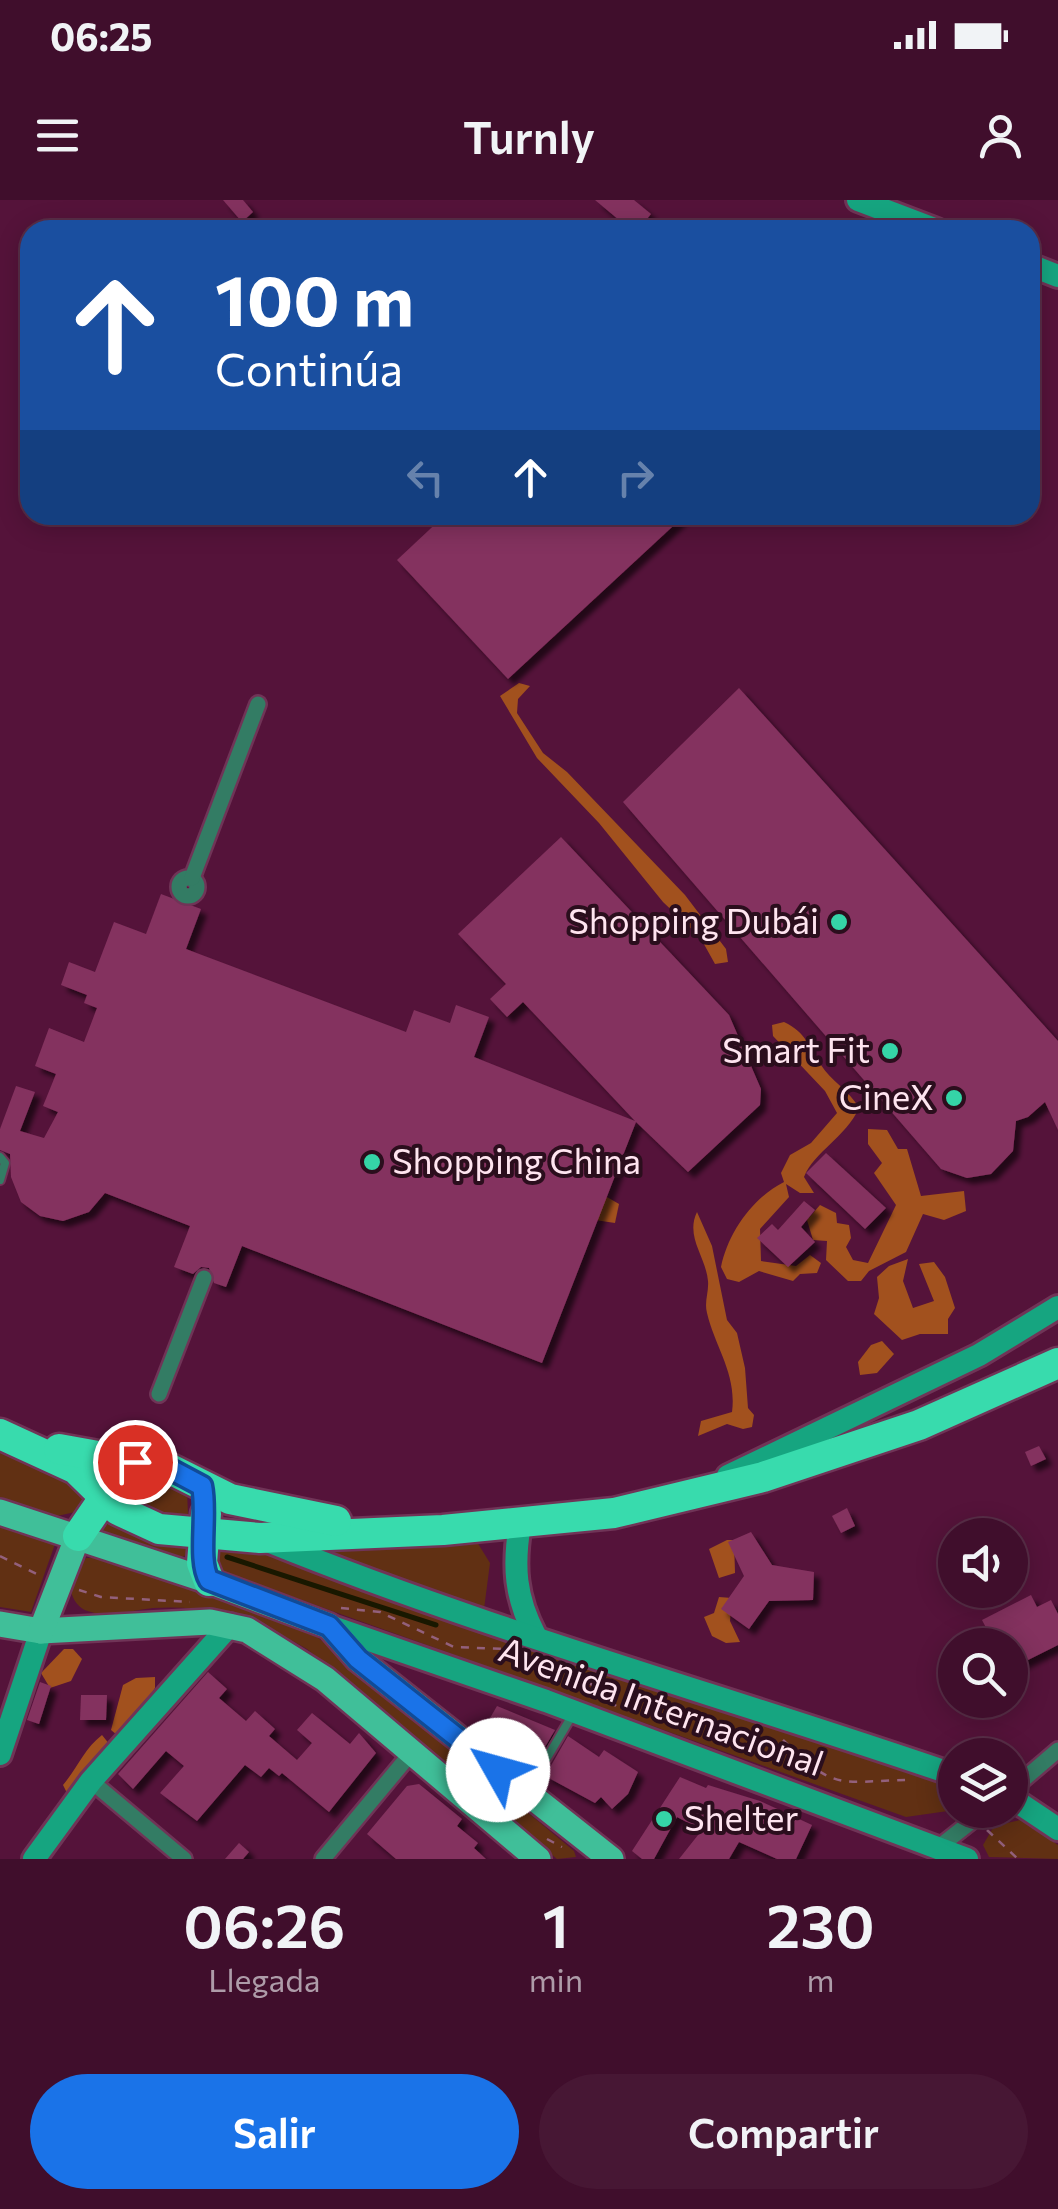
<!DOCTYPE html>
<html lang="es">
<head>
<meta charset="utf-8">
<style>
	body { margin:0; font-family:Commissioner,sans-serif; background:#471734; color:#f1f3f6; height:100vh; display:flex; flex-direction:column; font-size:38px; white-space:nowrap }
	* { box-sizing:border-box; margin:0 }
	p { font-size:32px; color:#ae9ca9 }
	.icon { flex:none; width:55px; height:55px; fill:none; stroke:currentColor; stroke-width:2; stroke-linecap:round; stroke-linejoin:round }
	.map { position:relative; height:1659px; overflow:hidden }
	.panel { display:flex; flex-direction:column; background:#400e2c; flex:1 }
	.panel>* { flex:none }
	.hud { position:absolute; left:20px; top:20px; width:1020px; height:305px; border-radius:30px; box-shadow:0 5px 25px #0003,0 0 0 2px #592e48; background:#1a4fa0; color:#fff; overflow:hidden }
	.controls { position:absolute; left:938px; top:1318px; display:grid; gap:20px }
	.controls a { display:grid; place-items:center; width:90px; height:90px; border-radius:50%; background:#400e2c; box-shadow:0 5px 25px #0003,0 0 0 2px #592e48; font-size:50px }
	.pin { position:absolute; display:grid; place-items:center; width:85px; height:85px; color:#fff; margin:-42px; border:5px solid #fff; border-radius:50%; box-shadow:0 2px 10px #0007 }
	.me { position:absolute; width:110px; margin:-55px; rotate:308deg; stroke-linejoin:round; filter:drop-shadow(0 0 8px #0008) }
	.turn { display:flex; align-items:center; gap:35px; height:210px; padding:0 30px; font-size:45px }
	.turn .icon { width:130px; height:130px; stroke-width:2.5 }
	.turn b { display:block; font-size:70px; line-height:85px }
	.lanes { display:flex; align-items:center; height:95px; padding:0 30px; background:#0003; justify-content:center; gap:50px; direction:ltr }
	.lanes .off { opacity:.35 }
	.eta { display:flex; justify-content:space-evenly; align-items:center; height:170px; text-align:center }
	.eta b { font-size:60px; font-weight:600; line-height:70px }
	.cta { display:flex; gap:20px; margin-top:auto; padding:20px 30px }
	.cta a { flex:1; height:115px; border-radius:60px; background:#1a73e8; color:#fff; font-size:40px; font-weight:600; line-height:115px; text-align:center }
	.cta a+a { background:#471734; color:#f1f3f6 }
	.status { display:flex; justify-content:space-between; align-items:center; height:70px; padding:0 50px; background:#400e2c; direction:ltr }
	.status svg { height:28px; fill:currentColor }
	header { display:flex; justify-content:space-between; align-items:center; height:130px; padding:0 30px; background:#400e2c; font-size:45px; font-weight:600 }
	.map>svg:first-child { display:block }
	.green { fill:#613013 }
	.forest { fill:#a2511e }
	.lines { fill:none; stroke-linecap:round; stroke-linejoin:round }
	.stream { stroke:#191800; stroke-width:5 }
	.building { fill:#84325f; filter:url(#shadow) }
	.lane-casing { stroke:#703457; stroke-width:12 }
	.street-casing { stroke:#703457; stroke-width:20 }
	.secondary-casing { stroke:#703457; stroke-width:28 }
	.primary-casing { stroke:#703457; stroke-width:30 }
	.highway-casing { stroke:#703457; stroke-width:35 }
	.path { stroke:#93607c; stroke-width:2.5; stroke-dasharray:8 8; stroke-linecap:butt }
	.lane { stroke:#337c64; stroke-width:8 }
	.street { stroke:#337c64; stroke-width:15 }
	.secondary { stroke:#16a580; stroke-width:22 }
	.primary { stroke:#40bf99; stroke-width:25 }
	.highway { stroke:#38dbad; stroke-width:30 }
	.route-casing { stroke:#114b97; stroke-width:25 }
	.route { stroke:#1a73e8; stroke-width:18 }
	.poi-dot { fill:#35d4a7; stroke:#2b0e1d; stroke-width:4 }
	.labels { text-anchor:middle; stroke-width:8; stroke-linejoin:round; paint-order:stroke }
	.poi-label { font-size:35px; fill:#fee4ef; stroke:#2b0e1d; text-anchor:end }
	.street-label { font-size:35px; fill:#fee4ef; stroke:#2b0e1d }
</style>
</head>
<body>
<div class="status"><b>06:25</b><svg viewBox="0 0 49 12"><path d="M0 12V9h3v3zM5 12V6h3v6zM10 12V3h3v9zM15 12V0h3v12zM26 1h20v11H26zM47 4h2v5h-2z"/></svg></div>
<header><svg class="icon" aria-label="menu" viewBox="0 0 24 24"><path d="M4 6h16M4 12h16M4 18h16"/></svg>Turnly<svg class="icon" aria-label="person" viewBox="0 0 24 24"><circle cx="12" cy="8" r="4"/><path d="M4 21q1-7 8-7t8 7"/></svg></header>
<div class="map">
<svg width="1058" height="1659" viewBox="0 0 1058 1659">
	<defs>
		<filter id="shadow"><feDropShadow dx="6" dy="6" stdDeviation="2.5" flood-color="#0009"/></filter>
	</defs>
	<rect width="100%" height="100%" fill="#55133a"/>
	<g class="green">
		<path d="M0,1248L77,1281L87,1299L80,1311L57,1316L0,1299Z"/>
		<path d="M141,1273L187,1290L188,1314L174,1322L124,1299L126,1285Z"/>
		<path d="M99,1314L187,1339L186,1355L180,1358L100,1331Z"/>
		<path d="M0,1325L55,1344L31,1412L0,1407Z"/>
		<path d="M477,1342L490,1363L484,1409L307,1345Z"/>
		<path d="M217,1349H257L465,1428L953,1587L955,1610L906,1617L218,1370L213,1356Z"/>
		<path d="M86,1358H101L293,1422L315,1435L574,1651L576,1657L557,1659L307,1449C257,1420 212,1404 153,1408C134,1410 109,1418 91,1412C77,1409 71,1397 69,1383Z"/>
		<path d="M1020,1620L1058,1645V1659L989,1657L983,1645L994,1626Z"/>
	</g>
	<g class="forest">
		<path d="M519,483L530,486L518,499L517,513L543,553L567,572L685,695L726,749L728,762L715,764L700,737L663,702L599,623L537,558L500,496Z"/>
		<path d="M784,822C807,833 808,846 821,865C831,881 849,890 859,908C846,937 814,952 804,977L814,993H800L786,984L789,997L760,1029L761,1061L796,1066L810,1055L821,1063L817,1073L800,1074L793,1081L759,1071L739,1082L727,1079L721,1067C728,1033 752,998 784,982L781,973L790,955L811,943L837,913L825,891L773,836L772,825Z"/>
		<path d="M868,929L887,930L898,949H907L921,996L964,991L966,1011L944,1020L923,1014L906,1052L869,1071L861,1081H848L826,1060L827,1041L813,1040L807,1020L820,1005L836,1013L837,1023L849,1025L851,1038L846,1047L853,1060L868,1063L896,1005L874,973L882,963L868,944Z"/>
		<path d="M607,997L619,1004L615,1023L595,1020L598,1006Z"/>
		<path d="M697,1012L712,1046L727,1120L737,1133L745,1168L748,1208L754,1215L752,1227L743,1229L727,1224L698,1236L701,1221L732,1212C737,1174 715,1147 707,1113C704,1102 709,1092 708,1081C706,1057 685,1037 697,1012Z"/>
		<path d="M908,1059L903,1081L913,1108L934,1101L919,1064L934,1062L945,1077L955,1108L948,1119V1134H920L902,1140L874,1114L879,1098L877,1077L889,1066Z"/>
		<path d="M882,1141L894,1154L877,1173L860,1175L858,1162L871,1145Z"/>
		<path d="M727,1340H734L735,1373L719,1378L709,1349Z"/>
		<path d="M719,1397L732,1398L730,1421L740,1442L726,1443L712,1436L704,1417L714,1413Z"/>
		<path d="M64,1449H73L82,1459L71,1481L50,1488L41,1473Z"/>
		<path d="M155,1477V1488L123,1540L111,1530L123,1485L136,1478Z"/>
		<path d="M102,1535L114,1550L71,1601L63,1585C78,1567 84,1549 102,1535Z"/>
	</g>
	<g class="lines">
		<path class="stream" d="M227,1357L436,1425"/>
	</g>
	<g class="building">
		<path d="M223,0H243L253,12L242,22Z"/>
		<path d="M595,0H634L651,14L638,30H631Z"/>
		<path d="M445,315H685L508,479L397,360Z"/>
		<path d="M739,488L1058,841V930L1045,902L1028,917L1016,921L1013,951L991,974L967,978L941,969L623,602Z"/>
		<path d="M561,637L729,815L761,889L760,905L688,972L636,922L542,1163L242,1046L226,1087L214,1083L209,1068L201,1067L193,1074L174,1067L190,1026L105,993L89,1012L63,1021L40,1016L21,1002L11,977L10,954L0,950V929L16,886L35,892L20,931L44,938L58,912L43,906L56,874L35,866L49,828L84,842L97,808L84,803L87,795L61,785L69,762L95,772L114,722L146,734L161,694L201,709L186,749L406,832L414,810L450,823L456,805L489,817L474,857L635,921L523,802L507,817L490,799L506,784L458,734Z"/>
		<path d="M826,953L886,1008L865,1029L806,973Z"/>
		<path d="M804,1001L815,1010L801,1027L815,1042L788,1067L757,1038L772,1024L778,1030Z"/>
		<path d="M1039,1246L1046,1259L1031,1266L1025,1252Z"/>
		<path d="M847,1308L855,1326L841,1333L832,1316Z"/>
		<path d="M751,1332L772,1365L814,1372L813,1400L769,1401L749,1429L721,1409L744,1376L728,1342Z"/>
		<path d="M1031,1395L1037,1407L1051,1400L1058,1414V1445L1010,1469V1445H995L982,1420Z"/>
		<path d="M208,1472L227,1489L219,1498L246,1521L255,1511L275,1529L269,1536L297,1560L312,1543L297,1530L312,1513L350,1544L359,1533L376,1553L329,1612L282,1573L279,1576L269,1568L261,1577L245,1565L197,1621L160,1593L184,1566L166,1551L133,1589L118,1574Z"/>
		<path d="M40,1482L51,1486L39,1524L27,1520Z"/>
		<path d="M81,1495H107L106,1520H80Z"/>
		<path d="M497,1506L555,1530L532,1569L482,1532Z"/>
		<path d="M568,1536L599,1557L604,1550L638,1572L628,1594L612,1609L601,1597L595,1603L545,1576Z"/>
		<path d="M680,1577L706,1588L708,1585L760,1601L812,1625L796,1659H777L739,1642L729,1659H679L702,1630L677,1617L654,1659H642L632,1651Z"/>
		<path d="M419,1584L462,1619L457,1626L478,1643L474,1648L486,1659H396L367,1634L407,1586Z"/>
		<path d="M239,1643L249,1652L243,1659H225Z"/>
	</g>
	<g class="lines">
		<g class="lane-casing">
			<g id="lane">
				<path d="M0,957L5,963L0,980"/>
				<path d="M529,1588L573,1514"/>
			</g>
		</g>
		<g class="street-casing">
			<g id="street">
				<circle cx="188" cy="687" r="9"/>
				<path d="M192,678L258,504"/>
				<path d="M159,1194L204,1078"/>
				<path d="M91,1581L184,1659"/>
				<path d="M1010,1591L1058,1550"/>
				<path d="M939,1647L986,1610"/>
				<path d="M323,1659L412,1552"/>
			</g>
		</g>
		<g class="secondary-casing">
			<g id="secondary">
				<path d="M858,0L937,30"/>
				<path d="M1030,65L1058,76"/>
				<path d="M728,1276L979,1155L1058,1107"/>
				<path d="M520,1324C513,1366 515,1397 535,1435"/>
				<path d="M268,1341C492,1432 726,1496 955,1575"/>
				<path d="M329,1426L546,1501L967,1659"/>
				<path d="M0,1554L41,1431"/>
				<path d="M1010,1597L1058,1629"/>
				<path d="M34,1659L91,1581L230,1425"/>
			</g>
		</g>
		<g class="primary-casing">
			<g id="primary">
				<path d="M0,1312L209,1381L329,1426L358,1459L611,1659"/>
				<path d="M0,1424L41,1431L210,1422L247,1430L325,1479L538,1659"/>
				<path d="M41,1431L78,1336"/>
			</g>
		</g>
		<g class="highway-casing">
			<g id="highway">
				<path d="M0,1234L76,1269L118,1310L159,1329L260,1338L443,1330L614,1313L763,1277L919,1225L1058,1163"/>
				<path d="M59,1249L170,1269L230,1299L336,1321"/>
				<path d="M206,1314L202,1363L209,1381"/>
				<path d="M78,1336L115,1282"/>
			</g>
		</g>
		<g class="path">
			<path d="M0,1356L39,1375"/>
			<path d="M79,1390L101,1397L190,1402"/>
			<path d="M341,1408L380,1412L454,1447L505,1449"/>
			<path d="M577,1472L616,1506"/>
			<path d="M582,1491L588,1476"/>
			<path d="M656,1520L702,1513"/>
			<path d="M783,1540C837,1593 839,1581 909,1580"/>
			<path d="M987,1630L1018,1659"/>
			<path d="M547,1639L562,1647"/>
		</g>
		<use href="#lane" class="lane"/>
		<use href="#street" class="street"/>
		<use href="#secondary" class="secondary"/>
		<use href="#primary" class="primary"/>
		<use href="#highway" class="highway"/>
	</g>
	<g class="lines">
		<g class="route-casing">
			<path id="route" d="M135,1262L170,1269L202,1286C208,1314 197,1360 209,1380L329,1426L358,1459L498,1570"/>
		</g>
		<use href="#route" class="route"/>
	</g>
	<g class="poi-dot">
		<circle cx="839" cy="722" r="10"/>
		<circle cx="890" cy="851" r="10"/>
		<circle cx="954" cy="898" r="10"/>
		<circle cx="372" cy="962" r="10"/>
		<circle cx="664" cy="1619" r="10"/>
	</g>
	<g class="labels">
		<g class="poi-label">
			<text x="819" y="734">Shopping Dubái</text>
			<text x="870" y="863">Smart Fit</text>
			<text x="934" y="910">CineX</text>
			<text x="392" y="974" text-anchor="start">Shopping China</text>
			<text x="684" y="1631" text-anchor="start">Shelter</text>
		</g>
		<g class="street-label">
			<text transform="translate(661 1507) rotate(20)" y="12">Avenida Internacional</text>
		</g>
	</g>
</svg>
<div class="controls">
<a><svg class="icon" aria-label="sound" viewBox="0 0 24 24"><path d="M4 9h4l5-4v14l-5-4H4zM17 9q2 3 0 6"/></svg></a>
<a><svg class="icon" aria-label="search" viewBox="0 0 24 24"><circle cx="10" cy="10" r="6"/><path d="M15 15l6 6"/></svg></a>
<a><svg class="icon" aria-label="layers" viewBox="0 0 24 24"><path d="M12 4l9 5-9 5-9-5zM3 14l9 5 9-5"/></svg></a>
</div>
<div class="pin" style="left:135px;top:1262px;background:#d93025"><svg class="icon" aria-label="arrive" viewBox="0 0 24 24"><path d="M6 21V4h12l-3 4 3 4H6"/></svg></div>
<svg class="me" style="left:498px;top:1570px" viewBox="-20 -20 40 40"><circle r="19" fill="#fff"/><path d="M0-13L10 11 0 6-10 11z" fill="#1a73e8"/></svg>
<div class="hud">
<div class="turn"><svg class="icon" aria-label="ahead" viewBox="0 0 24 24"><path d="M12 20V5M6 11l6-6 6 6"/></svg><div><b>100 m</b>Continúa</div></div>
<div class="lanes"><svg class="icon off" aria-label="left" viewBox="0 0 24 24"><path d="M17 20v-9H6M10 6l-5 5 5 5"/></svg><svg class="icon" aria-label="ahead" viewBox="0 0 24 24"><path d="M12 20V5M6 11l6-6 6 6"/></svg><svg class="icon off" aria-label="right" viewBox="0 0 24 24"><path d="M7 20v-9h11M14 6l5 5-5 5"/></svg></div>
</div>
</div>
<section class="panel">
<div class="eta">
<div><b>06:26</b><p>Llegada</p></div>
<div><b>1</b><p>min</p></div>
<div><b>230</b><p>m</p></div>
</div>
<div class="cta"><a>Salir</a><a>Compartir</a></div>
</section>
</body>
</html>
